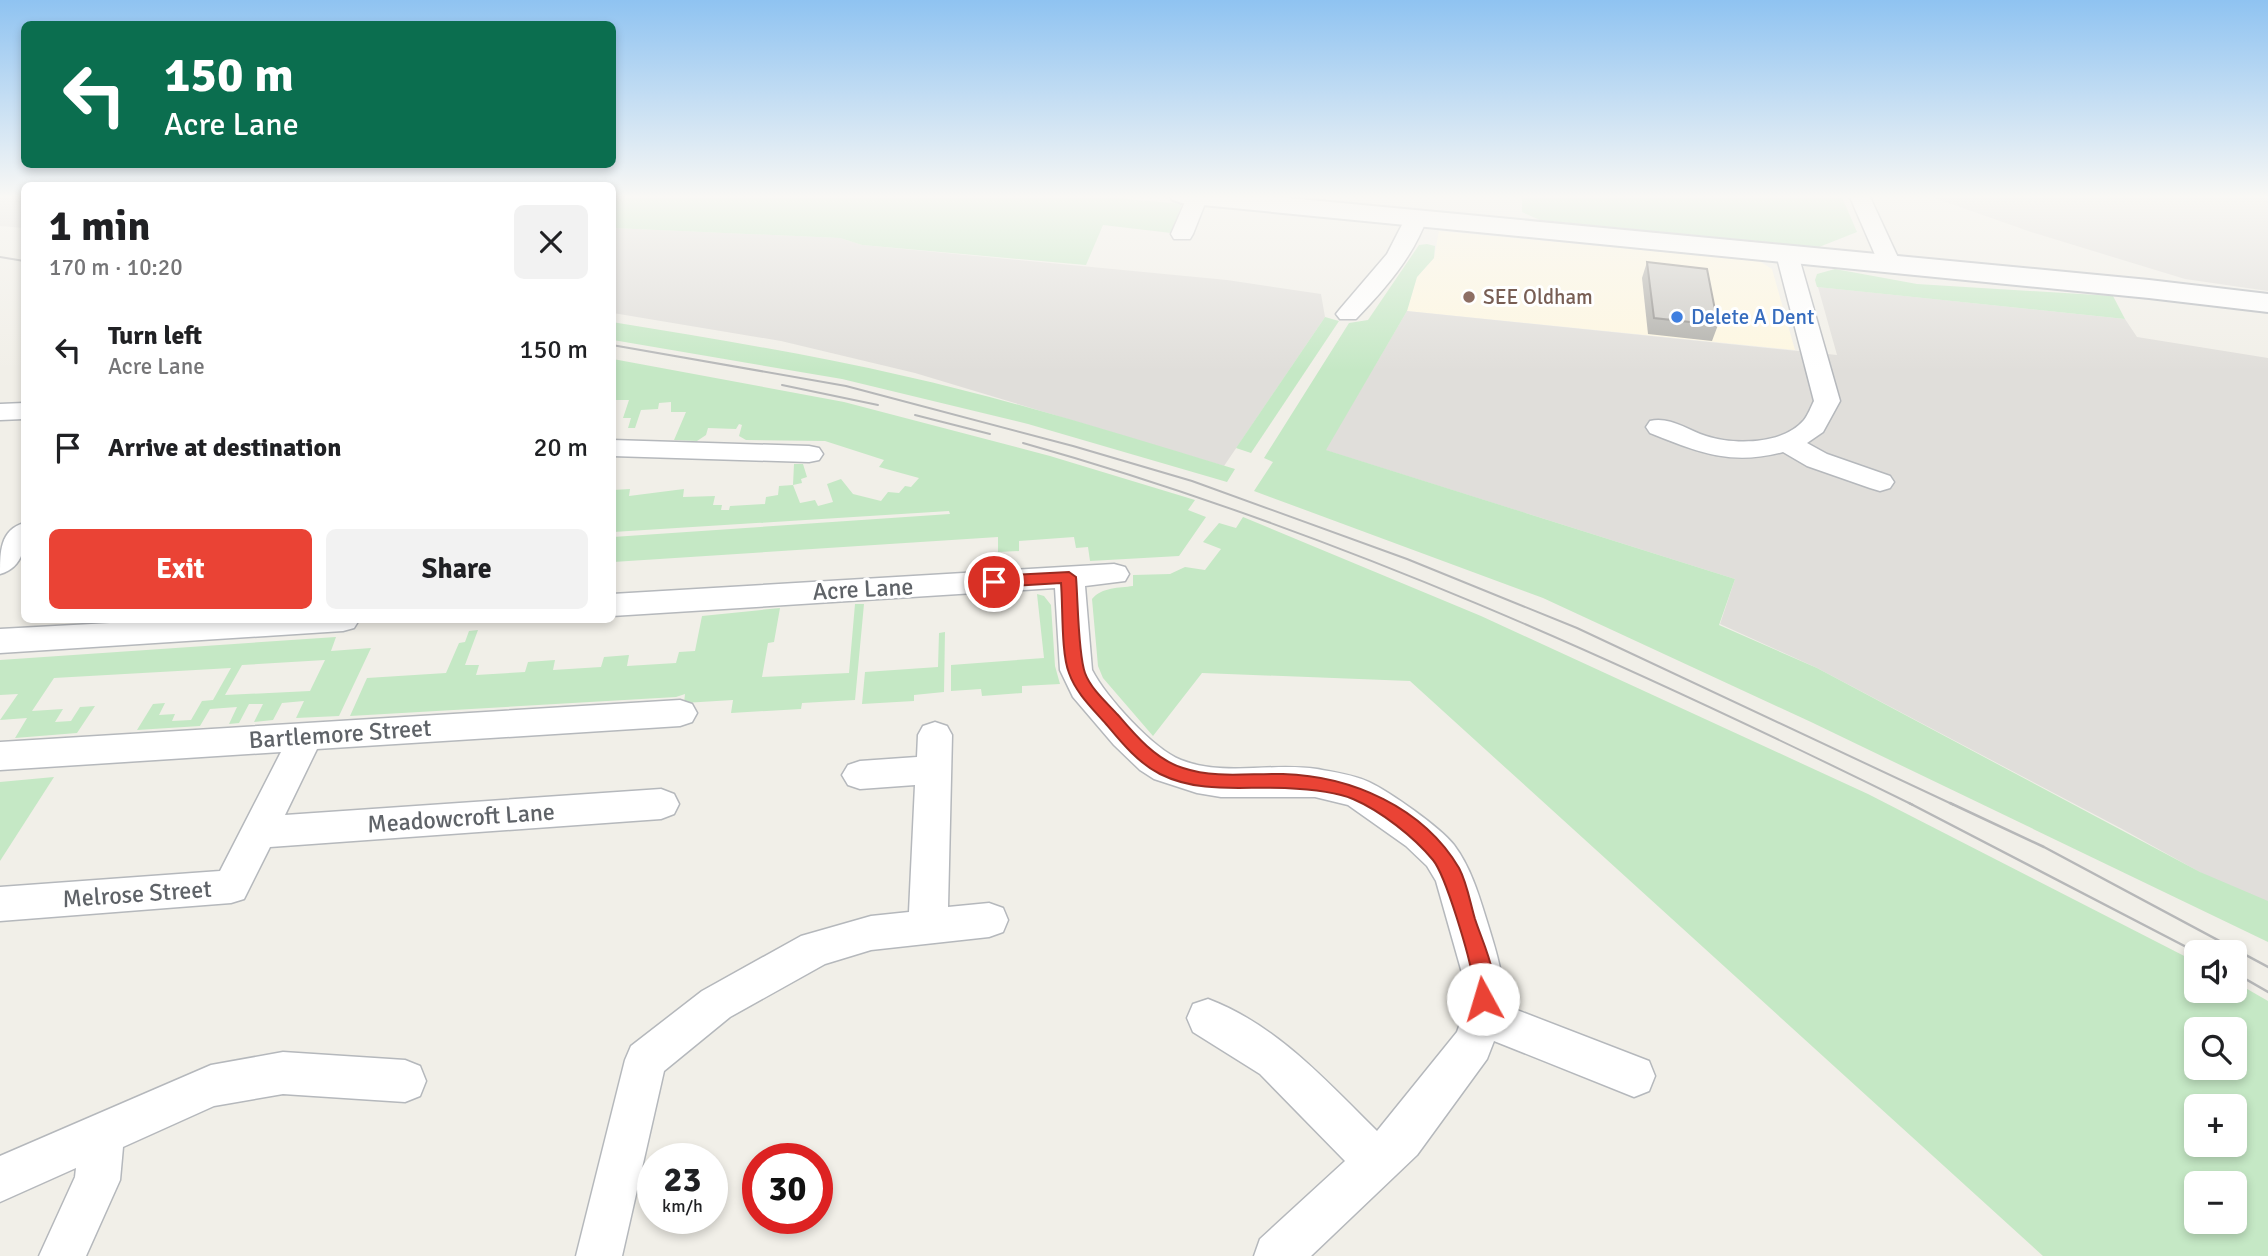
<!DOCTYPE html>
<html lang="en">
<head>
<meta charset="utf-8">
<style>
	body { margin:0; font-family:Signika,sans-serif; background:#f2f2f2; color:#202124; height:100vh; display:flex; flex-direction:column; font-size:26px; white-space:nowrap }
	* { box-sizing:border-box; margin:0 }
	p { font-size:23px; color:#757577 }
	.icon { flex:none; width:38px; height:38px; fill:none; stroke:currentColor; stroke-width:2; stroke-linecap:round; stroke-linejoin:round }
	.map { position:relative; flex:1; overflow:hidden }
	.details { position:absolute; left:21px; top:182px; width:595px; height:441px; display:flex; flex-direction:column; background:#fff; border-radius:10px; box-shadow:0 4px 10px #0003 }
	.details>* { flex:none }
	.hud { position:absolute; left:21px; top:21px; width:595px; height:147px; border-radius:10px; box-shadow:0 4px 10px #0003; background:#0b6e4f; color:#fff; overflow:hidden }
	.fabs { position:absolute; left:2184px; top:940px; display:grid; gap:14px }
	.fabs a { display:grid; place-items:center; width:63px; height:63px; border-radius:10px; background:#fff; box-shadow:0 4px 10px #0003; font-size:35px }
	.speed { position:absolute; left:637px; top:1143px; display:flex; gap:14px; font-size:35px; font-weight:700; text-align:center }
	.speed>* { display:grid; place-content:center; width:91px; height:91px; border-radius:50%; background:#fff; box-shadow:0 4px 10px #0003; line-height:1 }
	.speed small { font-size:18px; font-weight:400 }
	.speed .limit { border:10px solid #d22; background:#fff; color:#111 }
	.pin { position:absolute; display:grid; place-items:center; width:60px; height:60px; color:#fff; margin:-30px; border:4px solid #fff; border-radius:50%; box-shadow:0 2px 7px #0007 }
	.me { position:absolute; width:77px; margin:-38px; rotate:354deg; stroke-linejoin:round; filter:drop-shadow(0 0 5px #0008) }
	.turn { display:flex; align-items:center; gap:24px; height:147px; padding:0 28px; font-size:32px }
	.turn .icon { width:91px; height:91px; stroke-width:2.5 }
	.turn b { display:block; font-size:49px; line-height:60px }
	.round { display:grid; place-items:center; flex:none; width:74px; height:74px; border-radius:10px; background:#f2f2f2 }
	.headline { display:flex; align-items:center; justify-content:space-between; height:119px; padding:0 28px }
	h1 { font-size:42px; font-weight:700; line-height:52px }
	.button { display:flex; gap:14px; margin-top:auto; padding:14px 28px }
	.button a { flex:1; height:80px; border-radius:10px; background:#ea4335; color:#fff; font-size:28px; font-weight:700; line-height:80px; text-align:center }
	.button a+a { background:#f2f2f2; color:#202124 }
	ul { padding:0; list-style:none }
	li { display:flex; align-items:center; gap:21px; height:98px; padding:0 28px }
	li div { flex:1 }
	li b { display:block; font-size:26px }
	li em { font-style:normal }
	.map>svg:first-child { display:block }
	.commercial { fill:#fef7e0 }
	.industrial { fill:#e0deda }
	.green { fill:#c5e8c5; fill-rule:evenodd }
	.lines { fill:none; stroke-linecap:round; stroke-linejoin:round }
	.street-casing { stroke:#b5b8bc; stroke-width:3 }
	.secondary-casing { stroke:#b6babf; stroke-width:4 }
	.street { fill:#fff; fill-rule:evenodd }
	.secondary { fill:#fff; fill-rule:evenodd }
	.tram-far1 { stroke:#b6b7b8; stroke-width:2 }
	.tram { stroke:#b6b7b8; stroke-width:2.5 }
	.wall { fill:#afaea9 }
	.building { fill:#cccac5; stroke:#8f8d8a; stroke-width:2 }
	.route { fill:#ea4335; stroke:#982c22; stroke-width:2 }
	.education-dot { fill:#8d6e63; stroke:#fff; stroke-width:2.5 }
	.shop-dot { fill:#3f7fe0; stroke:#fff; stroke-width:2.5 }
	.labels { text-anchor:middle; stroke-width:6; stroke-linejoin:round; paint-order:stroke }
	.far-education-label { font-size:21px; fill:#785e54; stroke:#fff; text-anchor:start }
	.far-shop-label { font-size:21px; fill:#366cbe; stroke:#fff; text-anchor:start }
	.street-label { font-size:24px; fill:#5f6368; stroke:#fff }
</style>
</head>
<body>
<div class="map">
<svg width="2268" height="1256" viewBox="0 0 2268 1256">
	<rect width="100%" height="100%" fill="#f1efe8"/>
	<path class="commercial" d="M1439,231L1759,261L1772,269L1795,350L1407,311L1417,277L1434,258Z"/>
	<g class="industrial">
		<path d="M0,195H24V228L0,226Z"/>
		<path d="M1926,195H2268V291L2185,279L2031,232Z"/>
		<path d="M613,228L840,238L862,245L1227,280L1321,294L1325,317L1224,466L915,373L781,341L613,313Z"/>
		<path d="M1818,287L2125,319L2137,337L2268,358V910L2124,830L1817,668L1720,624L1735,579L1325,450L1407,311L1837,355Z"/>
	</g>
	<g class="green">
		<path d="M613,195H1081L1182,204L1171,233L1103,225L1086,265L862,245L840,238L613,228Z"/>
		<path d="M1522,195H1841L1857,232L1819,247L1540,220L1522,212Z"/>
		<path d="M1427,244L1435,246L1434,258L1417,277L1407,311L1326,450L1735,579L1719,625L1817,668L2200,872L2268,901V942L1811,722L1543,598L1254,491L1273,462L1264,458L1349,323L1368,320L1419,245Z"/>
		<path d="M1835,269L1917,284L2113,296L2125,319L1817,287L1815,280L1817,274Z"/>
		<path d="M1325,317L1339,321L1251,453L1236,448Z"/>
		<path d="M612,322C710,338 808,354 904,376C1016,401 1125,436 1235,469L1227,482L1028,424L842,379L613,340Z"/>
		<path d="M613,359L844,402L1050,456L1195,500L1188,510L1206,517L1179,556L1090,561L1088,547L1076,548L1074,537L1019,541V551L998,552V537L613,562V537L950,514L949,511L613,532V490L630,489L629,496L684,489L683,497L715,496L713,505H722L721,510H729L730,506L765,504L766,497L778,495L779,486L793,485L794,464H803L807,477L801,479L802,483L793,485L800,503L815,500L818,506L833,502L827,484L841,479L853,494L881,501L888,492L899,493L905,486L911,487L919,478L879,467L884,460L825,441L746,440L739,436L742,425L739,424L736,429L708,428L706,435L697,441L674,440L686,412H671V402L659,403L658,409L641,410L635,428H628L631,418H623L629,400H613Z"/>
		<path d="M1243,517L1481,616L1868,794L2196,962V990H2235V982L2268,1001V1256H2043L1410,681L1202,673L1153,736L1103,678L1098,666L1092,599C1102,587 1119,588 1133,586V575L1170,574L1185,567L1205,570L1221,549L1203,542L1219,523L1236,528ZM2235,1029V1068H2196V1029ZM2235,1106V1144H2196V1106ZM2196,1183H2235V1222H2196Z"/>
		<path d="M1037,594L1044,596L1051,605L1055,666L1060,684L1022,686V693L982,696L981,689L951,691V665L1044,658Z"/>
		<path d="M855,604H864L855,700L802,703L801,709L731,713L733,700L684,703L685,694L676,697L350,716L367,678L446,673L459,643L465,642L469,631L478,630L465,665H479L476,675L525,672L528,662L555,660L553,670L601,667L604,657L629,655L627,666L676,663L679,652L695,651L702,616L780,608L774,642L768,643L762,677L849,673Z"/>
		<path d="M945,632L944,692L914,695V701L862,704L865,672L938,667L939,633Z"/>
		<path d="M336,637L331,651L371,648L339,716L296,718L304,701L282,703L273,720L254,722L263,704H249L239,723L229,724L237,707L210,709L200,726L137,730L153,704L165,703L159,715L175,714L172,721L191,720L202,701L213,700L231,668L54,678L32,711L63,709L55,722L71,721L80,707L95,706L77,733L15,738L27,718L0,720L18,694L0,695V660ZM325,660L310,691L225,695L242,665Z"/>
		<path d="M54,777L0,861V782Z"/>
	</g>
	<g class="lines">
		<g class="street-casing">
			<g id="street">
				<path d="M1188,195L1208,196L1193,234L1190,239H1174L1171,234Z"/>
				<path d="M1849,195H1869L1901,264L1898,269H1882L1879,264Z"/>
				<path d="M1416,212L1424,213L1427,218C1413,257 1385,289 1356,319H1340L1336,314L1340,309L1387,254L1408,213Z"/>
				<path d="M1787,247L1795,249L1798,254L1840,401L1823,432L1807,443L1827,454L1890,476L1894,482L1890,488L1880,491L1870,488L1807,466L1783,452C1730,466 1698,452 1650,433L1646,427L1650,421C1669,416 1688,430 1706,436C1734,445 1783,445 1804,420C1808,415 1811,407 1814,401L1776,254L1779,249Z"/>
				<path d="M24,403V419L0,420V404Z"/>
				<path d="M612,440L809,446L819,448L823,454L819,460L809,462L612,456Z"/>
				<path d="M24,523C26,545 24,567 0,574C0,552 0,530 24,523Z"/>
				<path d="M1114,564L1125,567L1129,574L1125,581L1085,586L1092,670C1106,697 1153,749 1181,760C1225,777 1272,762 1317,769C1334,772 1354,775 1369,782C1390,792 1440,827 1454,845C1472,869 1480,899 1489,928C1497,954 1504,977 1504,1005L1649,1061L1655,1076L1649,1091L1634,1097L1494,1041L1487,1059L1417,1155L1311,1256H1254L1260,1239L1345,1161L1260,1074L1193,1032L1187,1018L1193,1004L1208,999C1277,1025 1326,1081 1377,1131L1457,1032L1462,1018L1464,980L1436,881L1427,866L1406,846L1348,805L1315,797H1221L1197,793L1154,779L1140,770L1114,745L1073,697L1060,670L1055,588L612,616V594Z"/>
				<path d="M165,620H359L354,628L343,631L0,653V629Z"/>
				<path d="M680,700L692,704L697,713L692,722L680,726L317,749L285,815L661,789L674,794L679,804L674,814L661,819L270,847L244,899L231,903L0,921V887L220,871L281,752L0,770V742Z"/>
				<path d="M935,722L947,726L952,735L948,907L989,903L1003,908L1008,920L1003,932L989,937L871,950L825,964L730,1017L664,1071L622,1256H576L625,1060L631,1046L702,991L801,936L871,916L909,912L915,785L860,789L848,785L842,775L848,765L860,761L917,757L918,735L923,726Z"/>
				<path d="M283,1052L405,1060L420,1066L426,1081L420,1096L405,1102L283,1094L214,1106L123,1147L120,1180L86,1256H39L75,1177L76,1168L0,1202V1156L211,1065Z"/>
			</g>
		</g>
		<g class="secondary-casing">
			<path id="secondary" d="M1169,195H1258L2149,280L2268,294V312L2149,298L1182,203L1173,200Z"/>
		</g>
		<use href="#street" class="street"/>
		<use href="#secondary" class="secondary"/>
		<g class="tram-far1">
			<path d="M0,257L24,261"/>
			<path d="M612,345L846,386L1073,446L1192,481L1407,559L1577,628L1954,805"/>
			<path d="M782,385L878,405"/>
			<path d="M915,415L990,434"/>
			<path d="M1023,443C1333,530 1625,663 1913,805"/>
		</g>
		<g class="tram">
			<path d="M1909,803L2196,952"/>
			<path d="M1950,803L2044,847L2268,967"/>
			<path d="M2235,973L2268,992"/>
		</g>
	</g>
	<path class="wall" d="M1647,262L1718,325L1712,341L1648,334L1642,278Z"/>
	<path class="building" d="M1647,262L1707,269L1718,325L1654,318Z"/>
	<linearGradient id="sky" x2="0" y2="1"><stop stop-color="#8fc3f1"/><stop offset="0.53" stop-color="#f9f8f5"/><stop offset="1" stop-color="#f9f8f5" stop-opacity="0"/></linearGradient>
	<rect width="2268" height="371" fill="url(#sky)"/>
	<path class="route" d="M1069,572L1076,577C1078,600 1078,654 1085,673C1091,689 1106,702 1118,715C1135,735 1156,760 1183,768C1216,779 1250,773 1283,774C1351,776 1423,807 1459,868C1467,883 1470,902 1475,919C1483,944 1502,980 1491,1006L1483,1009L1476,1006C1472,997 1475,989 1473,980C1470,958 1446,876 1433,860C1414,837 1381,811 1353,799C1334,791 1306,789 1285,788C1243,786 1200,794 1160,774C1138,763 1121,742 1106,724C1092,708 1076,693 1069,673C1061,653 1063,606 1061,583L994,587L986,582L994,576Z"/>
	<circle class="education-dot" cx="1469" cy="297" r="7"/>
	<circle class="shop-dot" cx="1677" cy="317" r="7"/>
	<g class="labels">
		<g class="far-education-label">
			<text x="1483" y="304">SEE Oldham</text>
		</g>
		<g class="far-shop-label">
			<text x="1691" y="324">Delete A Dent</text>
		</g>
		<g class="street-label">
			<text transform="translate(863 589) rotate(-3)" y="8">Acre Lane</text>
			<text transform="translate(340 734) rotate(-4)" y="8">Bartlemore Street</text>
			<text transform="translate(461 818) rotate(-4)" y="8">Meadowcroft Lane</text>
			<text transform="translate(137 894) rotate(-4)" y="8">Melrose Street</text>
		</g>
	</g>
</svg>
<div class="fabs">
<a><svg class="icon" aria-label="sound" viewBox="0 0 24 24"><path d="M4 9h4l5-4v14l-5-4H4zM17 9q2 3 0 6"/></svg></a>
<a><svg class="icon" aria-label="search" viewBox="0 0 24 24"><circle cx="10" cy="10" r="6"/><path d="M15 15l6 6"/></svg></a>
<a>+</a>
<a>−</a>
</div>
<div class="speed"><div>23<small>km/h</small></div><div class="limit">30</div></div>
<div class="pin" style="left:994px;top:582px;background:#d93025"><svg class="icon" aria-label="arrive" viewBox="0 0 24 24"><path d="M6 21V4h12l-3 4 3 4H6"/></svg></div>
<svg class="me" style="left:1483px;top:999px" viewBox="-20 -20 40 40"><circle r="19" fill="#fff"/><path d="M0-13L10 11 0 6-10 11z" fill="#ea4335"/></svg>
<div class="hud">
<div class="turn"><svg class="icon" aria-label="left" viewBox="0 0 24 24"><path d="M17 20v-9H6M10 6l-5 5 5 5"/></svg><div><b>150 m</b>Acre Lane</div></div>
</div>
<section class="details">
<div class="headline"><div><h1>1 min</h1><p>170 m · 10:20</p></div><a class="round"><svg class="icon" aria-label="close" viewBox="0 0 24 24"><path d="M6 6l12 12M18 6L6 18"/></svg></a></div>
<ul>
<li><svg class="icon" aria-label="left" viewBox="0 0 24 24"><path d="M17 20v-9H6M10 6l-5 5 5 5"/></svg><div><b>Turn left</b><p>Acre Lane</p></div><em>150 m</em></li>
<li><svg class="icon" aria-label="arrive" viewBox="0 0 24 24"><path d="M6 21V4h12l-3 4 3 4H6"/></svg><div><b>Arrive at destination</b></div><em>20 m</em></li>
</ul>
<div class="button"><a>Exit</a><a>Share</a></div>
</section>
</div>
</body>
</html>
